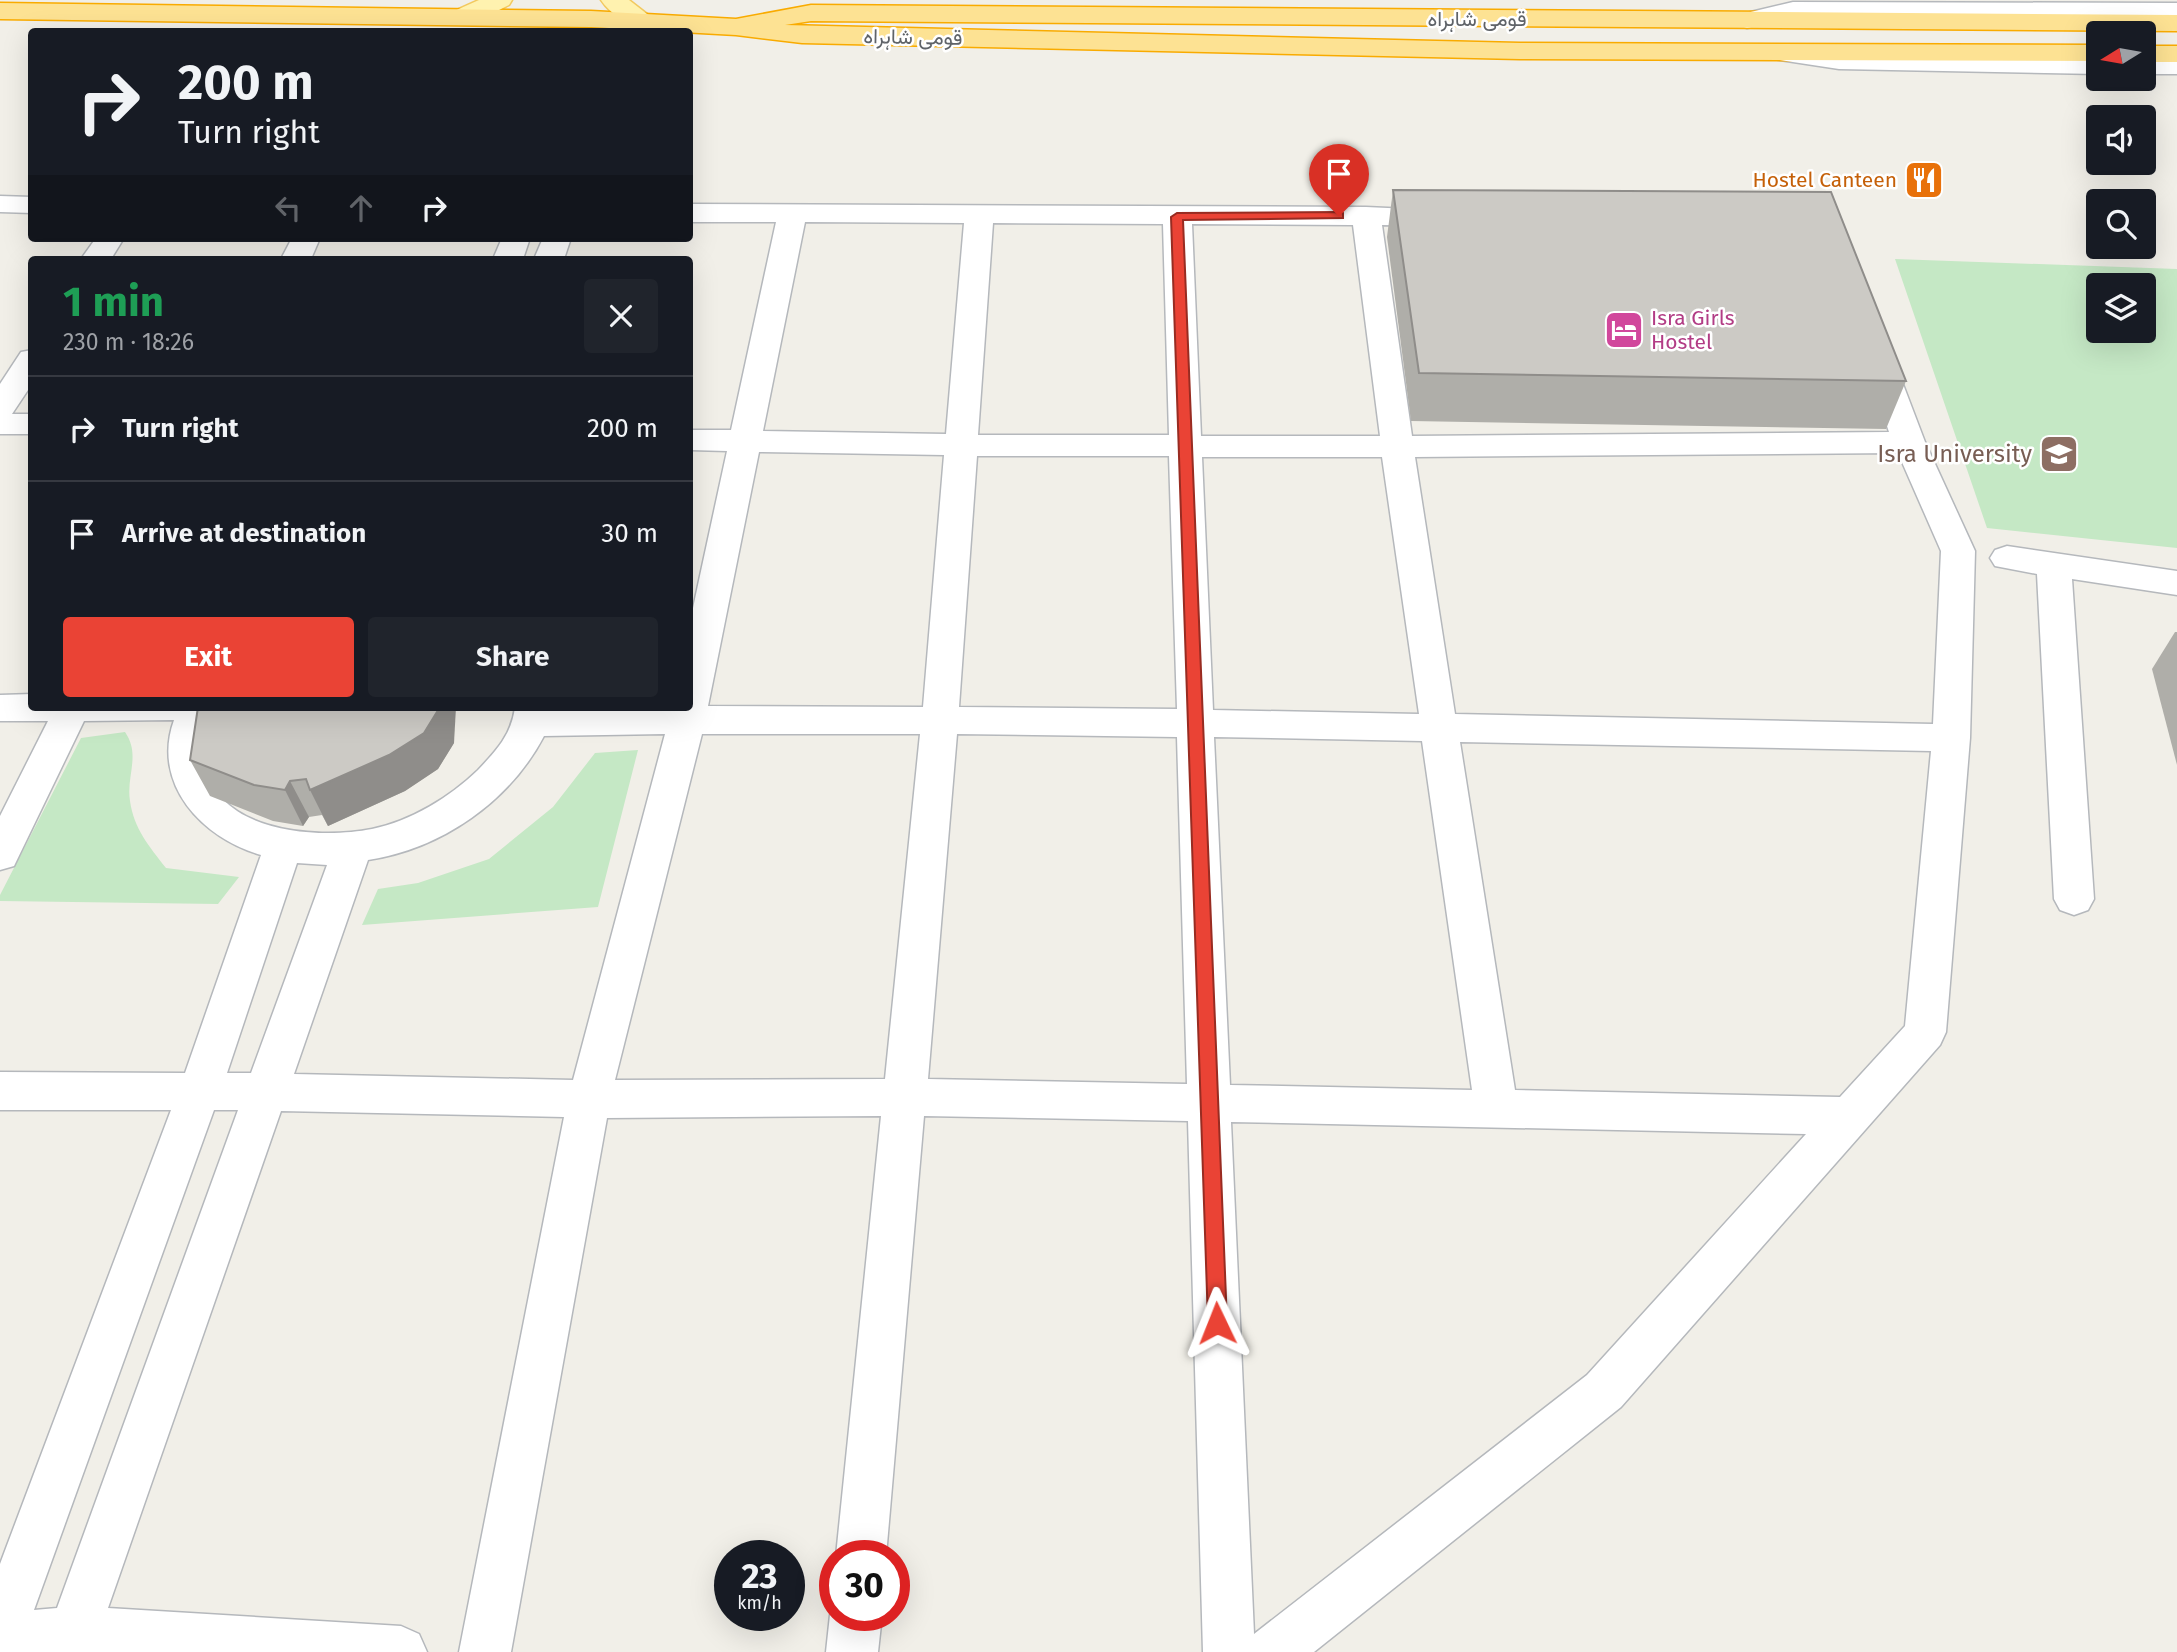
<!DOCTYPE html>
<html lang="en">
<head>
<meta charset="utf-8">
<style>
	body { margin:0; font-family:"Fira Sans",Vazirmatn,sans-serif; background:#20242c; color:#f1f3f6; height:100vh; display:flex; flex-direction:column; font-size:26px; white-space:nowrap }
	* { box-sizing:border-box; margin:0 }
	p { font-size:23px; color:#9ea1a6 }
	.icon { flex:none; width:38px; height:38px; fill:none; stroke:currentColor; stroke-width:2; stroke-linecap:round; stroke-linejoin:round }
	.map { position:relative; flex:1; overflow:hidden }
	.sheet { position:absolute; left:28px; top:256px; width:665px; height:455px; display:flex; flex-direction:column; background:#171b24; border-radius:7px; box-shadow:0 7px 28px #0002 }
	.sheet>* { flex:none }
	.guide { position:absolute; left:28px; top:28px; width:665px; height:214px; border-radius:7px; box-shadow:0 7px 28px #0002; background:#171b24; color:#f1f3f6; overflow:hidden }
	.needle { width:46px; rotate:259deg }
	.controls { position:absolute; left:2086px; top:21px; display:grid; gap:14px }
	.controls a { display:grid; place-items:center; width:70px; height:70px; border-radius:7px; background:#171b24; box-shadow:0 7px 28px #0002; font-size:35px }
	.speed { position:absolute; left:714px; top:1540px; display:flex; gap:14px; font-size:35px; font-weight:700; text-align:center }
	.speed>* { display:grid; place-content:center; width:91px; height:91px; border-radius:50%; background:#171b24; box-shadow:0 7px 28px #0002; line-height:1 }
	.speed small { font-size:18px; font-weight:400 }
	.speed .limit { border:10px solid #d22; background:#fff; color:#111 }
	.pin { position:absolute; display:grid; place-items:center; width:60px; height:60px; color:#fff; margin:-72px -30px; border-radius:50% 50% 50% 0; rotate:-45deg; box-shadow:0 0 7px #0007 }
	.pin .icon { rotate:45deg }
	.me { position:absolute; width:77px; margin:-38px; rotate:358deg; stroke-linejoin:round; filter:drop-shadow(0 0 5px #0008) }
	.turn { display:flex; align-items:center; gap:24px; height:147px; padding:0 35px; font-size:32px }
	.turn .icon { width:91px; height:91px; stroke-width:2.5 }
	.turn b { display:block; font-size:49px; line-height:60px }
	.lanes { display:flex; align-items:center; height:66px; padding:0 35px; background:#0003; justify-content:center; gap:35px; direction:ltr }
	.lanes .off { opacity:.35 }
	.round { display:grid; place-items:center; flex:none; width:74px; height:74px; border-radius:7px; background:#20242c }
	.headline { display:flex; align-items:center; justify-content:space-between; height:119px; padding:0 35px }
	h1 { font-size:42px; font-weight:700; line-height:52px; color:#1e9e55 }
	.action { display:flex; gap:14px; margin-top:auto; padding:14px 35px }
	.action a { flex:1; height:80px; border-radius:7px; background:#ea4335; color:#fff; font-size:28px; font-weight:700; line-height:80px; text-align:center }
	.action a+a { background:#20242c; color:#f1f3f6 }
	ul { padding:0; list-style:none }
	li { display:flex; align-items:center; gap:21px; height:105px; padding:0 35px; border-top:2px solid #363941 }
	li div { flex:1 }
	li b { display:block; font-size:26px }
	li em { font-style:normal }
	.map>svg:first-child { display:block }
	.green { fill:#c5e8c5; fill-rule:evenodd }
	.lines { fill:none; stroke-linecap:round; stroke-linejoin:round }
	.minor-casing { stroke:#b5b8bc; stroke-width:3 }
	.major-casing { stroke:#f2c960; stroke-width:3 }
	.highway-casing { stroke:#f9ab00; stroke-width:3 }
	.minor { fill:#fff; fill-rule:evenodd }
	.major { fill:#fff2af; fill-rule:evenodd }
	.highway { fill:#fde293; fill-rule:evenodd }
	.wall { fill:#afaea9 }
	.shaded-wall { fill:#8f8d8a }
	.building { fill:#cccac5; stroke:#8f8d8a; stroke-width:2 }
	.route { fill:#ea4335; stroke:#982c22; stroke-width:2 }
	.labels { text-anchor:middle; stroke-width:5; stroke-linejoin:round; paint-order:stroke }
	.far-street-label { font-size:21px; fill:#5f6368; stroke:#fff }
	.far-food-label { font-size:21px; fill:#c56008; stroke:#fff; text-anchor:end }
	.far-hotel-label { font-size:21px; fill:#b23c85; stroke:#fff; text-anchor:start }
	.education-label { font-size:24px; fill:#785e54; stroke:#fff; text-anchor:end }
</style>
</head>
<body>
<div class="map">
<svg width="2177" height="1652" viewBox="0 0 2177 1652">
	<rect width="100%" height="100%" fill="#f1efe8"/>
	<g class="green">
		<path d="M1895,259L2177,269V548L1987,528ZM2098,285H2144V331H2098Z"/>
		<path d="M125,732C141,755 126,776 130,801C134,829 149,846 166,868L239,877L218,904L0,901V895L81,738Z"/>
		<path d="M638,750L598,907L362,925L378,889L418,883L489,859L553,807L595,753Z"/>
	</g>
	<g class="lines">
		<g class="minor-casing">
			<g id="minor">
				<path d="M1793,2L2177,3V19L1793,18L1747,28L1738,25L1734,20L1738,15Z"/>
				<path d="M1782,46L1839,53L2098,58V74L1839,69L1773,59L1769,54L1773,49Z"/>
				<rect x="2144" y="58" width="33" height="16"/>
				<path d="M0,196L32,197V213L0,212Z"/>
				<path d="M690,204L1366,207L1453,211L1457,217L1453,223L1443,226L1382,225L1412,436L1889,432L1864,357L1868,350L1879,347L1890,350L1925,442L1975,551L1970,738L1946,1032L1940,1045L1621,1407L1314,1652H1203L1188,1121L924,1116L886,1556H836L881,1116L607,1118L511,1652H459L564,1117L281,1111L108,1608L401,1626L419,1634L427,1652H0V1564L171,1110H0V1072L185,1073L261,855C202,838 151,784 174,720L84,721L14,866L0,870V816L48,721H0V695L32,694V707H216C211,722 205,737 205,753C206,832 315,840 372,829C411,821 450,797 478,770C496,751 512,734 515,707H690V622L727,451L690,450V430H731L776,222H690ZM805,222L964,223L946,434L763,431ZM993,223L1163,224L1169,435H978ZM1192,224L1353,225L1380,436H1201ZM759,452L944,455L923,707L708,706ZM1898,453L1941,551L1933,724L1455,714L1415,457ZM977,456H1169L1177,709L959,707ZM1202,457H1382L1419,714L1213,710ZM665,734L573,1080L294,1074L368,860C442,849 510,801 544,736ZM702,734H920L885,1079L615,1080ZM957,734L1177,737L1187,1084L928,1079ZM1214,737L1422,741L1472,1090L1230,1085ZM1460,742L1931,751L1905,1026L1840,1097L1515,1090ZM297,863L327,865L251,1073H227ZM214,1110H238L57,1608L34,1610ZM1231,1122L1806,1134L1587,1375L1254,1634Z"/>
				<path d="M96,238H124L111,259H81Z"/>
				<path d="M292,238H320L311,259H281Z"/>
				<path d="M502,238H530L523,259H493Z"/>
				<path d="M543,238H571L564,259H534Z"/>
				<path d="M32,350V384L12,414H32V434H0V384L21,352Z"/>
				<path d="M2007,546L2177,571V595L2072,579L2094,899L2088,910L2074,915L2060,910L2054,899L2037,574L1995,566L1990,558L1995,550Z"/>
				<path d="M835,1604V1615H882L878,1652H826L830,1615Z"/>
			</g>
		</g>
		<g class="major-casing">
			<g id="major">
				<path d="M479,0H512L509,5C492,13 471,27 452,22L448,17L452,12Z"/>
				<path d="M601,0H629L656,21L652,26C634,31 611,15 601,0Z"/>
			</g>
		</g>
		<g class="highway-casing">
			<g id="highway">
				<path d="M0,3L591,11L736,19L811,5L2177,15V31L811,21L785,25L1520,43L2098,45V61L1520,59L802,43L736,35L591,27L0,19Z"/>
				<rect x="2144" y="46" width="33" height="16"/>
			</g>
		</g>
		<use href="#minor" class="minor"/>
		<use href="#major" class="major"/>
		<use href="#highway" class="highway"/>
	</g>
	<g class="wall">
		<path d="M1393,190L1906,381L1886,429L1411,421L1387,237Z"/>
		<path d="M2175,632H2177V765L2152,669Z"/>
		<path d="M454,743L438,769L405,791L328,826L322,815L309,817L303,826L273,821L210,796L190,760Z"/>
	</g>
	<g class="shaded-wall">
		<path d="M440,707H456L454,743L438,769L405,791L328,826L310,790Z"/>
		<path d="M290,781L309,817L303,826L285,790Z"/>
	</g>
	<g class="building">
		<path d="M1393,190L1831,192L1906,381L1419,373Z"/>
		<path d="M198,707H440L424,733L389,755L310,790L306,779L290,781L285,790L254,785L190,760Z"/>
	</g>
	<path class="route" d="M1339,212L1343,213V218L1183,220L1227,1323L1224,1329L1217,1332L1211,1329L1208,1323L1171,217L1177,213Z"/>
	<defs>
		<g id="restaurant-square" transform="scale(2.0125)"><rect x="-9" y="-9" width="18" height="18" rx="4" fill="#e8710a" stroke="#fff"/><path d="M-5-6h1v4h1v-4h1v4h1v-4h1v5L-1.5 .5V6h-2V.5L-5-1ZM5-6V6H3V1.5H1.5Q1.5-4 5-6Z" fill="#fff"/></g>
		<g id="hotel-square" transform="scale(2.0125)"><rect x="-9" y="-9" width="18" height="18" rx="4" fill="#d1479c" stroke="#fff"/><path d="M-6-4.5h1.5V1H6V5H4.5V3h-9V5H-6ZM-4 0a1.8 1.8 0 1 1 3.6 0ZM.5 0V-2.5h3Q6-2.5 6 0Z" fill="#fff"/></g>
		<g id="university-square" transform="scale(2.0125)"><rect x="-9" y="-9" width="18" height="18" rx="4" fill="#8d6e63" stroke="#fff"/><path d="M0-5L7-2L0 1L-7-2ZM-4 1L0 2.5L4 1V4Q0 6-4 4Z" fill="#fff"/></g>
	</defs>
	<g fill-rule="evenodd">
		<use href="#restaurant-square" x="1924" y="180"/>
		<use href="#hotel-square" x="1624" y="330"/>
		<use href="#university-square" x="2059" y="454"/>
	</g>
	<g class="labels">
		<g class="far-street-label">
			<text x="1477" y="26">قومی شاہراہ</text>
			<text transform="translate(913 37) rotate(1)" y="7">قومی شاہراہ</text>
		</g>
		<g class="far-food-label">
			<text x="1897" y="187">Hostel Canteen</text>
		</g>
		<g class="far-hotel-label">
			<text x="1651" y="325">Isra Girls<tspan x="1651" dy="24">Hostel</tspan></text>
		</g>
		<g class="education-label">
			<text x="2032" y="462">Isra University</text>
		</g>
	</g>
</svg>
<div class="controls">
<a><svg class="needle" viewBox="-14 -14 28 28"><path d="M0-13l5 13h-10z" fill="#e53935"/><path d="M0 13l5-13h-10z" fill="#9ea1a6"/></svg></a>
<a><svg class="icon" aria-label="sound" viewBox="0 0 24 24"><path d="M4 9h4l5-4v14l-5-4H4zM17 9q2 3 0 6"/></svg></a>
<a><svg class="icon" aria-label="search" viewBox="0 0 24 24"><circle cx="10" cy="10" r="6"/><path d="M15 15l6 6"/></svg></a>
<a><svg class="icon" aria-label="layers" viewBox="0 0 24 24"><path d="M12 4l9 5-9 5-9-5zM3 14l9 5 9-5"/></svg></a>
</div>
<div class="speed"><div>23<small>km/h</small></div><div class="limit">30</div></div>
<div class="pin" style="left:1339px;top:216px;background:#d93025"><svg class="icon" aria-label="arrive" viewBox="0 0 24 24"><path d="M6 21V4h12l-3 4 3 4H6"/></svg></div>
<svg class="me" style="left:1217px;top:1323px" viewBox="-20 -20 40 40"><path d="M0-17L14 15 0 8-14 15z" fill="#ea4335" stroke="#fff" stroke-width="4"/></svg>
<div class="guide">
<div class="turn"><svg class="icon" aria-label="right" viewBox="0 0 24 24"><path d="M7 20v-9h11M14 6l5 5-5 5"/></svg><div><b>200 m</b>Turn right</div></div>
<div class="lanes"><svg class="icon off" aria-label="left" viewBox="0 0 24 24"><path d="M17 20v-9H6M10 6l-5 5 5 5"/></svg><svg class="icon off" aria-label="ahead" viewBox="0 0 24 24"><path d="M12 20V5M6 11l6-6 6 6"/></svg><svg class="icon" aria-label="right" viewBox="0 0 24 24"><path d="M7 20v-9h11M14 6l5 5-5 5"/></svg></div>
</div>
<section class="sheet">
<div class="headline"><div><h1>1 min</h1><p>230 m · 18:26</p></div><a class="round"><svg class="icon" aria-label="close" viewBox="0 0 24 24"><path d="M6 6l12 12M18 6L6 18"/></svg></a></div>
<ul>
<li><svg class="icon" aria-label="right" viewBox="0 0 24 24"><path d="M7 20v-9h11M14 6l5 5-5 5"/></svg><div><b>Turn right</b></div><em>200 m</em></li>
<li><svg class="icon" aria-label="arrive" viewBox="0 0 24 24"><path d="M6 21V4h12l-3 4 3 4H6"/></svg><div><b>Arrive at destination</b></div><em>30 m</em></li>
</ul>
<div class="action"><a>Exit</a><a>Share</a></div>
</section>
</div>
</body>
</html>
